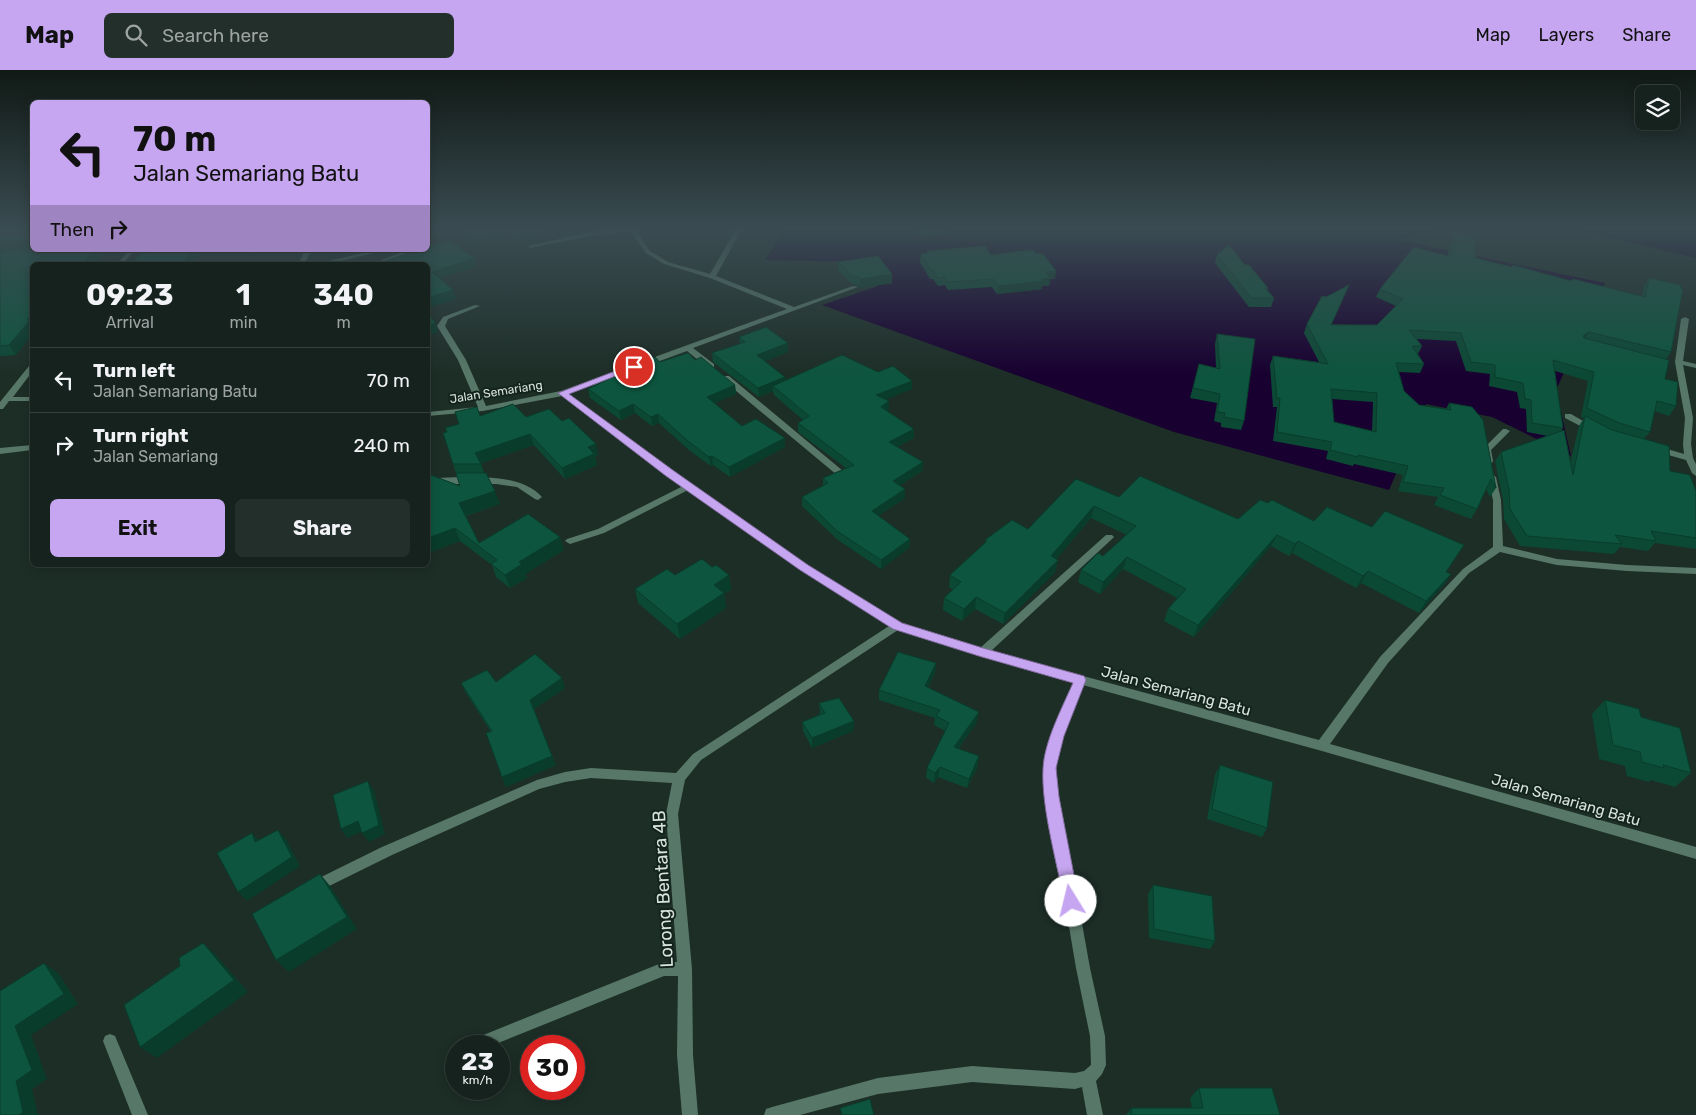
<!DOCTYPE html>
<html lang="en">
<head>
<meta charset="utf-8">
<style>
	body { margin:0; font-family:Rubik,sans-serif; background:#232f2a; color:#f1f3f6; height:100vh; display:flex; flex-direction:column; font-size:19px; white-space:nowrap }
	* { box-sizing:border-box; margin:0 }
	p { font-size:16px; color:#9ea4a4 }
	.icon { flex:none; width:28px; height:28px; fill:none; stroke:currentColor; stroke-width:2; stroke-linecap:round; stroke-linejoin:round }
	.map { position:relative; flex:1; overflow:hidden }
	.panel { position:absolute; left:30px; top:192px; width:400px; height:305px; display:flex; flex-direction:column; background:#16221d; border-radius:8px; box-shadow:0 2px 12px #0003,0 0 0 1px #353f3b }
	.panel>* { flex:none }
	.banner { position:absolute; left:30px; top:30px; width:400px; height:152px; border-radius:8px; box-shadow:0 2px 12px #0003,0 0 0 1px #353f3b; background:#c6a6f0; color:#111; overflow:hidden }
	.fabs { position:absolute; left:1635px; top:15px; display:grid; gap:10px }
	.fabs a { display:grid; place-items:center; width:45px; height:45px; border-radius:8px; background:#16221d; box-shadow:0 2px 12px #0003,0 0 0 1px #353f3b; font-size:25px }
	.speed { position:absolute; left:445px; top:965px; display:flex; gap:10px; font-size:25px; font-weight:700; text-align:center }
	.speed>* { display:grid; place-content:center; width:65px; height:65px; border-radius:50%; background:#16221d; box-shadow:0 2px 12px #0003,0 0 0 1px #353f3b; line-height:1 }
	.speed small { font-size:12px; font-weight:400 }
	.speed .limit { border:8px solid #d22; background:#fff; color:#111 }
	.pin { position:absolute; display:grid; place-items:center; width:42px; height:42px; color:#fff; margin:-21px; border:2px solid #fff; border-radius:50%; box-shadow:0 1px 5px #0007 }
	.me { position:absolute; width:55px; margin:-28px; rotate:351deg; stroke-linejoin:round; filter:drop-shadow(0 0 4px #0008) }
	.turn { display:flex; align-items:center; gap:18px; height:105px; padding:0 20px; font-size:22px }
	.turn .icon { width:65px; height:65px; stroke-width:2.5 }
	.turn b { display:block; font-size:35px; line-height:42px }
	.then { display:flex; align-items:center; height:48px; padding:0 20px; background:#0003; gap:10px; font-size:19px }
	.eta { display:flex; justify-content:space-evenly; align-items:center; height:85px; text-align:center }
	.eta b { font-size:30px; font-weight:700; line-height:35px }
	.button { display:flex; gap:10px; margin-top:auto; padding:10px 20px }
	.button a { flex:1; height:58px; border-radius:8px; background:#c6a6f0; color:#111; font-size:20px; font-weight:700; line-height:58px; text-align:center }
	.button a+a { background:#232f2a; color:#f1f3f6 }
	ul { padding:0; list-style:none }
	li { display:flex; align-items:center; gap:15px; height:65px; padding:0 20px; border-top:1px solid #353f3b }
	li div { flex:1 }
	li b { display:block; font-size:19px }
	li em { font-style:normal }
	header { display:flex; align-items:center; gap:30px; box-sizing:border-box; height:70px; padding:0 25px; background:#c6a6f0; color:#111 }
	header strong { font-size:24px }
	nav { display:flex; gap:28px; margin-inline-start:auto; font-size:18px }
	.search { width:350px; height:45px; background:#232f2a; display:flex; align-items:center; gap:12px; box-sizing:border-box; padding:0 18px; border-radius:8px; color:#9ea4a4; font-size:19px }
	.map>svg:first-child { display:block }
	.water { fill:#180030 }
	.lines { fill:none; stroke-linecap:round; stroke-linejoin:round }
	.lane { fill:#577869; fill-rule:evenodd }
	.street { fill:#577869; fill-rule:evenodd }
	.wall { fill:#0b4935; fill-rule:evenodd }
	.shaded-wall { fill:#093c2b }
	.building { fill:#0d553e; stroke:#093c2b; fill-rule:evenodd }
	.route { fill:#c6a6f0; stroke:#816c9c }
	.labels { text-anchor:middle; stroke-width:4; stroke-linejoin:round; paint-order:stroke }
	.far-street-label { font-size:12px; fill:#d9e3de; stroke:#13241d }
	.street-label { font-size:15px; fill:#d9e3de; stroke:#13241d }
	.near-street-label { font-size:18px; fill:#d9e3de; stroke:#13241d }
</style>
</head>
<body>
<header>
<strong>Map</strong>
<div class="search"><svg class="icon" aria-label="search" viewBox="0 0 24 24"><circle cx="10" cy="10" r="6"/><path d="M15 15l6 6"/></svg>Search here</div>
<nav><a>Map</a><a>Layers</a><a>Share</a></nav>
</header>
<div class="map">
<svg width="1696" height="1045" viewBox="0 0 1696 1045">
	<rect width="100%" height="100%" fill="#1d2e27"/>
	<g class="water">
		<path d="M797,159H1438L1399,170L1605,213L1556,320L1571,386L1492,347L1426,334L1389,420L1174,362L822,235L878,216L862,192L765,190L783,162Z"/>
		<path d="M1573,159H1696V188Z"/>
	</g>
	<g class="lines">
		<g class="lane">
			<path d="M626,159L636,160L633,162L591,166L530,178L527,176L591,162Z"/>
			<path d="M428,408C462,408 518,400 542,427L538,430L535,429L517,417L496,414H428Z"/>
			<path d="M689,413L693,416L692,418L604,463L570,474L565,471L567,469L598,459Z"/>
		</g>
		<g class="street">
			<path d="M629,159H635L650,181L668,192L710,204L736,159H742L716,206L794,237L853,216L858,217L693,278L714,294V298H708L687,281L569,324L673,402L807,496L901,553L980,578L1106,465H1112L1114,467L1112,469L991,581L1319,670L1380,587L1463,499L1493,477V430L1488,407L1489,405L1492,404L1496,407L1501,430L1503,476L1557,489L1627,495L1696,498V504L1627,501L1557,495L1500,482L1469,503L1388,593L1330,674L1696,777V789L1322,681L1083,615C1070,645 1056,675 1056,709L1090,898L1105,966L1106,995L1102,1004L1096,1011L1103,1045H1087L1082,1017L1075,1019L972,1012L878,1024L800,1045H764L766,1039L772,1037L878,1008L972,996L1075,1003L1084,1001L1091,995L1090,966L1076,898L1044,709C1044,674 1059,643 1073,612L982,587L898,560L701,690L685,710L678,744L692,899L693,985L698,1045H682L677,985L678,906H664L491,976H469L471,970L476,968L664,892H677L666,744L672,713L591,708L565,712L539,719L392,785L319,821L314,823L309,821L307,817L309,813L382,777L537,710L565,702L591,698L676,703L693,684L889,556L801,500L667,406L562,326L483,341L428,346V342L478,337L458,290L437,256L443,247L475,235L480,236L448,249L445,256L466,290L486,336L561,321L787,239L710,208L664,194L646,183Z"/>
			<path d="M129,180H135L122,195H116Z"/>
			<path d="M305,180H311L304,195H298Z"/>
			<path d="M375,180H387L324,195H312Z"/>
			<path d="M404,180H410L411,182L379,195H370L404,181Z"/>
			<path d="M1685,247L1689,249L1683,291L1696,294V298L1683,295L1693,348L1691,374L1693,388L1696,394V406L1692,403L1686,390L1654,381L1653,379L1657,376L1684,384L1683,374L1685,348L1675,292L1681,249Z"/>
			<path d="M29,296H32V302L13,327H32V331H9L3,339H0V332Z"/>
			<path d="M723,306H729L843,401L844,403L843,405H837L723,310Z"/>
			<path d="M1565,344H1571L1597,359L1596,361H1590L1565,348Z"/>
			<path d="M1503,359H1506L1510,361L1491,380L1493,391L1492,393H1486L1483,379Z"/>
			<path d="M32,375V380L0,384V378Z"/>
			<path d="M110,964L115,966L148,1045H132L103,971L105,966Z"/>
		</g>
	</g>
	<g class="wall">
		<path d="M0,159H32V180H107L95,195H32L16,285L0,286Z"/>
		<path d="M465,159H545L546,161L517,169L511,162L469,173Z"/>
		<path d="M912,159H955V160L926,168Z"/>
		<path d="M1454,162L1470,168L1475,188L1571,211L1642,226L1644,216L1649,208L1671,282L1666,289L1665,309L1676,336L1669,346L1655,341L1650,362L1644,369L1670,401L1696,421V479L1655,473L1648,481L1620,477L1614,484L1520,476L1504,449L1503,430L1495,391L1501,382L1548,366L1527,362L1526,339L1520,338L1517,322L1489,316L1490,304L1466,301L1456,271L1417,269L1422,276L1418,284L1424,294L1420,303L1399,302L1404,321L1419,335L1446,339L1449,333L1496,418L1490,427L1486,419L1477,439L1471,449L1434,435L1438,427L1398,421L1403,405L1354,394L1353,396L1326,389L1328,381L1273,371L1277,337H1273L1270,295L1273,286L1319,292L1304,263L1307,254L1377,255L1396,236L1376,227L1380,219L1448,187L1450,170ZM1555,301L1588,311L1581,347L1584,348L1579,356L1570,394L1561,361L1563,358ZM1332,329L1373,332L1372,361L1334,352Z"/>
		<path d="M927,181L990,185L1055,209H1050L1049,216H1042V219L997,224L992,217L948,220L945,215L938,216L933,209H930L920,192L921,184L927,183Z"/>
		<path d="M1217,185L1245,195L1268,218L1267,220L1274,228L1271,237H1249L1215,193Z"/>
		<path d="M838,192L892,213L860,218L858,215L852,214L838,200Z"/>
		<path d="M1217,264L1244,351L1241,360L1221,357V353L1214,351L1217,333L1190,328L1199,294L1216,298L1215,274Z"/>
		<path d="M739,267L788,282L765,291L786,311L878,302L912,311V319L886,329L889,331V340L887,341L914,368L897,377L923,392L922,401L900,415L905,419V428L878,446L910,469L909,478L881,499L838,470L802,436V427L823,416V408L846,398L798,362V353L803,350L774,325L773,321L759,327L713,292L712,283L740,274Z"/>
		<path d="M695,290L735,315L736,324L714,333L742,356L785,377L730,407L713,395L711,396L690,381L659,353L652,356L635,343L621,350L590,328L588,319Z"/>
		<path d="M526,347L562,351L598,385L595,387L597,395L565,409L534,375L481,393L484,403L500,434L466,446L479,473L564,480L525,504L527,508L510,518L496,507L492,495L460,471L428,483V404L460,416L453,394L447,362L459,354Z"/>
		<path d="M1119,427L1238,449L1268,433L1314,451L1451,504L1443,516L1419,543L1361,513L1356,518L1292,483L1289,486L1271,476L1194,567L1164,551L1168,539L1177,528L1123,499L1100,524L1078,512L1081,500L1103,486L1127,465L1091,448L1056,489L1058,490L1055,502L1003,554L975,539L962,551L943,540L944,528L953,520L949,517L950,505L985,474V470L1028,459Z"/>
		<path d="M712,497L729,505L731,520L724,524L726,538L680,569L638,533L635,519Z"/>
		<path d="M936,593L935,603L928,617L977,652L959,678L978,696L967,718L938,707L934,713L926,708L927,698L945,661L934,655L935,648L879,630V620Z"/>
		<path d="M496,612L565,618L534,639L556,695L506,717L502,707L491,662L466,623L461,613Z"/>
		<path d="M1605,630L1641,647L1691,703L1675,717L1651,710L1649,712L1627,706L1625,696L1599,689L1592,644Z"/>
		<path d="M819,633L854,651L853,661L812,678L803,661L802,652L820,644V643Z"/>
		<path d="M1220,695L1267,758L1262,767L1207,749L1215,705Z"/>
		<path d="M1153,815L1215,871L1210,879L1149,868L1148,824Z"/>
		<path d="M1199,1018L1280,1045H1126L1131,1038H1192L1190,1028Z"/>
	</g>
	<g class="shaded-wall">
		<path d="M465,159H510L511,162L469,173Z"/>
		<path d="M514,159H545L546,161L517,169Z"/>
		<path d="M929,159H955V160L926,168L927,160Z"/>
		<path d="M94,180H107L95,195H82Z"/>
		<path d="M185,180H203L197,189L200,195H181Z"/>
		<path d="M475,188L477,196L435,210L432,202Z"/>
		<path d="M1056,201L1055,209H1050L1049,216H1042V219L997,224L998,216L1045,202Z"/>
		<path d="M892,204V213L860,218V209Z"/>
		<path d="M453,220L456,229L428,238V228Z"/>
		<path d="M32,244V265L16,285L9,275L27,250Z"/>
		<path d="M435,253L438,262L428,265V256Z"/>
		<path d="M1589,262L1583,271V266Z"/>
		<path d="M788,273V282L758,294L757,285Z"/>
		<path d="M785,307L786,316H773V321L759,327L758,318Z"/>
		<path d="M912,311V319L876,333V325Z"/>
		<path d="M735,315L736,324L708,336L707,327Z"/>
		<path d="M889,331V340L880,346L881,337Z"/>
		<path d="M633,334L635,343L621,350L619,341Z"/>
		<path d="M658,344L659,353L652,356L651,347Z"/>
		<path d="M914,359V368L889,381V372Z"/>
		<path d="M530,364L534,375L479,394L475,383Z"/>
		<path d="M785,368V377L730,407L729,397Z"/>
		<path d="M596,374L598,385L595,387L597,395L565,409L562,398L588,377Z"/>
		<path d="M712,386L713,395L711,396L709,387Z"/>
		<path d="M923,392L922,401L893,420V411Z"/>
		<path d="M905,419V428L872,450V441Z"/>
		<path d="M495,421L500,434L464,446L459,433Z"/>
		<path d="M1094,436L1091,448L1049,498L1051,486Z"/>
		<path d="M455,458L460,471L428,483V468Z"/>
		<path d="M1277,465L1271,476L1194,567L1198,555Z"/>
		<path d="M560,467L564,480L525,504L527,508L510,518L505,505L519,492Z"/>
		<path d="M910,469L909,478L881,499V490Z"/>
		<path d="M1298,471L1292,483L1289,486L1295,474Z"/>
		<path d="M1127,487L1123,499L1100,524L1103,512Z"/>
		<path d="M1058,490L1055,502L1003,554L1005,543Z"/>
		<path d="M381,495H395L383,499Z"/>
		<path d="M1368,501L1361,513L1356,518L1363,506Z"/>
		<path d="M1451,504L1443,516L1419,543L1426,531Z"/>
		<path d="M729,505L731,520L724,524L726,538L680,569L677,554L714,515Z"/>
		<path d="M976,527L975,539L962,551L964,539Z"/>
		<path d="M936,593L935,603L924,626L925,616Z"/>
		<path d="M562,608L565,618L534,639L530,630Z"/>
		<path d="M979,642L977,652L953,686L954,677Z"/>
		<path d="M854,651L853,661L812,678V668Z"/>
		<path d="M552,686L556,695L506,717L502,707Z"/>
		<path d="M979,686L978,696L967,718L969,709Z"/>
		<path d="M940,697L938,707L934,713L935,703Z"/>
		<path d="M368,711L374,720L385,764L369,772L362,763Z"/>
		<path d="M358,751L364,761L347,768L341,759Z"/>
		<path d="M278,760L286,769L300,796L247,831L238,822Z"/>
		<path d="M252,763L260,772H255Z"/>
		<path d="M320,804L331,817L357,859L289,902L276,890Z"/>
		<path d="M203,873L217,886L248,922L157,988L140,977Z"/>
		<path d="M44,893L58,903L78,934L31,965L47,1009L32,1019L38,1045H19L16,1011L15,956Z"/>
	</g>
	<g class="building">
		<path d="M0,159H32V172L0,174Z"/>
		<path d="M1454,162L1470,165V168L1476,169L1474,184L1477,185L1475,188L1512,197L1513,195L1571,211L1573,209L1645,227L1649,208L1681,215V218L1683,219L1671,282L1589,262L1583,266L1584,268L1669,290L1665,309L1678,312L1676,336L1657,331L1650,362L1619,353L1587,338L1594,302L1553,290L1563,358L1532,353L1531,330L1525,329L1523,313L1495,307V295L1471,292L1461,263L1409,260L1422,276H1412L1424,294L1396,293L1404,321L1419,335L1451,340L1449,333L1472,337L1483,350L1496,418L1491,409L1477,439L1440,425L1444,418L1403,412L1408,396L1358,385V387L1330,380L1332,372L1277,362L1280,328H1277L1273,286L1328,294L1307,254L1322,226L1326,227L1349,215L1331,255H1377L1403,229L1380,219L1414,177L1451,187ZM1331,319L1377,323L1376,362L1334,352Z"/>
		<path d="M449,170L475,188L432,202L453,220L428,228V195H374L418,180H428V177Z"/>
		<path d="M1229,175L1245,195H1249L1268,218H1265L1274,228H1252L1217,185Z"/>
		<path d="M986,176L990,185L1032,180L1035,183L1043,184L1056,201L1045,202L1050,208L1041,209L1043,211L998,216L993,209L948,212L945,207L938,208L934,201H931L921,184L929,183L927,181Z"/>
		<path d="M32,180H94L82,195H32V244L27,250H30L9,275L0,276V182Z"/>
		<path d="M149,180H185L184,181L192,180L181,195H130L140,184L146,183Z"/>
		<path d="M878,186L892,204L860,209L858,206H852L838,192Z"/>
		<path d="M428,242L435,253L428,256Z"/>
		<path d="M766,257L788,273L757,285L785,307L758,318L712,283L745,272L739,267Z"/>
		<path d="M1217,264L1255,269L1244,351L1224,347L1225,343L1217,342L1220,324L1193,318L1199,294L1220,299Z"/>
		<path d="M688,283L695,290L701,287L735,315L707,327L742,356L756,349L785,368L729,397L712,386L709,387L689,372L658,344L651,347L633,334L619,341L588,319L655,287L660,292Z"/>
		<path d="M842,285L878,302L893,296L912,311L876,325L889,331L881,337L914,359L889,372L923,392L893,411L905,419L872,441L910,469L881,490L837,461L802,427L828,413L823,408L854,395L798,353L809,346L773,316Z"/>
		<path d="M513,334L526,347L549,339L562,351L569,348L596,374L588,377L594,384L562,398L530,364L475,383L481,394H453L443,363L447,362L445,358L459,354L455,342L477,337L480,346Z"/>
		<path d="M1585,346L1612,360L1669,376L1670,401L1690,405L1696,421V468L1651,461L1656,471L1615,465L1622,474L1527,466L1510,439L1509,420L1501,382L1564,360L1573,405Z"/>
		<path d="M456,403H486L495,421L459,433L479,473L528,444L560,467L519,492L522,494L505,505L491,494L497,490L455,458L428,468V404L460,416Z"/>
		<path d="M1140,406L1238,449L1260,430L1268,433L1272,430L1314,451L1327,437L1372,457L1385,441L1464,475L1446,502L1451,504L1426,531L1368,501L1363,506L1298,471L1295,474L1277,465L1198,555L1168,539L1186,519L1127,487L1103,512L1081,500L1098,483L1103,486L1136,456L1094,436L1051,486L1058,490L1005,543L976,527L964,539L944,528L961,512L950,505L987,471L985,470L1012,450L1028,459L1076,409L1119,427Z"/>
		<path d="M702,489L712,497L716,495L729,505L714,515L724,523L677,554L635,519L667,499L675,505Z"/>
		<path d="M898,582L936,593L925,616L979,642L954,677L979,686L969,709L940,697L935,703L927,698L949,653L936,646L940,640L879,620Z"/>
		<path d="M535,584L562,608L530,630L552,686L502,707L486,663L492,661L461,613L487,600L496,612Z"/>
		<path d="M839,628L854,651L812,668L802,652L825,643L819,633Z"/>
		<path d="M1605,630L1639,639L1641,647L1680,658L1691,703L1663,695L1664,698L1642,692L1640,682L1613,675Z"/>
		<path d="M1220,695L1273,712L1267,758L1212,739Z"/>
		<path d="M368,711L379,755L362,763L358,751L341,759L333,725Z"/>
		<path d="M278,760L292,787L238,822L217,783L252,763L255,772Z"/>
		<path d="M320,804L347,847L276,890L252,844Z"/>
		<path d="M1153,815L1212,826L1215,871L1154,859Z"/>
		<path d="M203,873L234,910L140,977L124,935L180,896L179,888Z"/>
		<path d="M44,893L64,924L15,956L32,1000L16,1011L23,1042L19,1045H0V921Z"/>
		<path d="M1199,1018H1272L1280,1045H1132L1131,1038H1203Z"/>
		<path d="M870,1029L874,1045H842L840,1038Z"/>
	</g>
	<linearGradient id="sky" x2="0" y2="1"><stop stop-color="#101915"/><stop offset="0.52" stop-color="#3a4c52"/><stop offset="1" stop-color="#3a4c52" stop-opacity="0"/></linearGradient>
	<rect width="1696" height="305" fill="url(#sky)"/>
	<path class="route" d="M631,295L639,297L569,324L674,401L808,495L902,553L983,578L1084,606L1086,610L1064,666L1056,698L1059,727L1079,831L1076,836L1071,839L1066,836L1064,831C1057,793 1041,737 1043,699C1044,672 1062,638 1073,613L982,587L893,559L800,500L666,406L558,323Z"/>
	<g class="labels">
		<g class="far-street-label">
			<text transform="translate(496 322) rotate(-9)" y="4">Jalan Semariang</text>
		</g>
		<g class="street-label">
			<text transform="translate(1176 621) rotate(15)" y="5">Jalan Semariang Batu</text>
			<text transform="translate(1566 730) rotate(16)" y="5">Jalan Semariang Batu</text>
		</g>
		<g class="near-street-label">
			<text transform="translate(663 819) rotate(-93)" y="6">Lorong Bentara 4B</text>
		</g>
	</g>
</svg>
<div class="fabs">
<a><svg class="icon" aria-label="layers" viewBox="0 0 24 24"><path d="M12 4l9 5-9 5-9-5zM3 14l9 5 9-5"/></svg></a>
</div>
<div class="speed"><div>23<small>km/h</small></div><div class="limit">30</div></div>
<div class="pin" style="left:634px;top:297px;background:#d93025"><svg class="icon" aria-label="arrive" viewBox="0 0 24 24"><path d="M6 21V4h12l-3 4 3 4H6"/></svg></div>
<svg class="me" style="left:1071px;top:831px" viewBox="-20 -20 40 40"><circle r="19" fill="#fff"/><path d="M0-13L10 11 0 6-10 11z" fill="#c6a6f0"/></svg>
<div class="banner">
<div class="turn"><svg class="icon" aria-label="left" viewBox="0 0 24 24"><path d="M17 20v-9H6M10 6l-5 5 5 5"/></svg><div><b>70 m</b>Jalan Semariang Batu</div></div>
<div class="then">Then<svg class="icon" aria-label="right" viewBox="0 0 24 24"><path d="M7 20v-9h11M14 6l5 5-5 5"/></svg></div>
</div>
<section class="panel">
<div class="eta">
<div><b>09:23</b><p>Arrival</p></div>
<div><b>1</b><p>min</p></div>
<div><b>340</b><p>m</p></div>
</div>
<ul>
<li><svg class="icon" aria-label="left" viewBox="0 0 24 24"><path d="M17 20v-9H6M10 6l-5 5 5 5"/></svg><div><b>Turn left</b><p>Jalan Semariang Batu</p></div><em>70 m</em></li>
<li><svg class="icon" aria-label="right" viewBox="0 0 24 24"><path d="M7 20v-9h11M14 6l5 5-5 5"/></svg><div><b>Turn right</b><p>Jalan Semariang</p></div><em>240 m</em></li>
</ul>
<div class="button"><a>Exit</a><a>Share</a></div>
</section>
</div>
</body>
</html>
